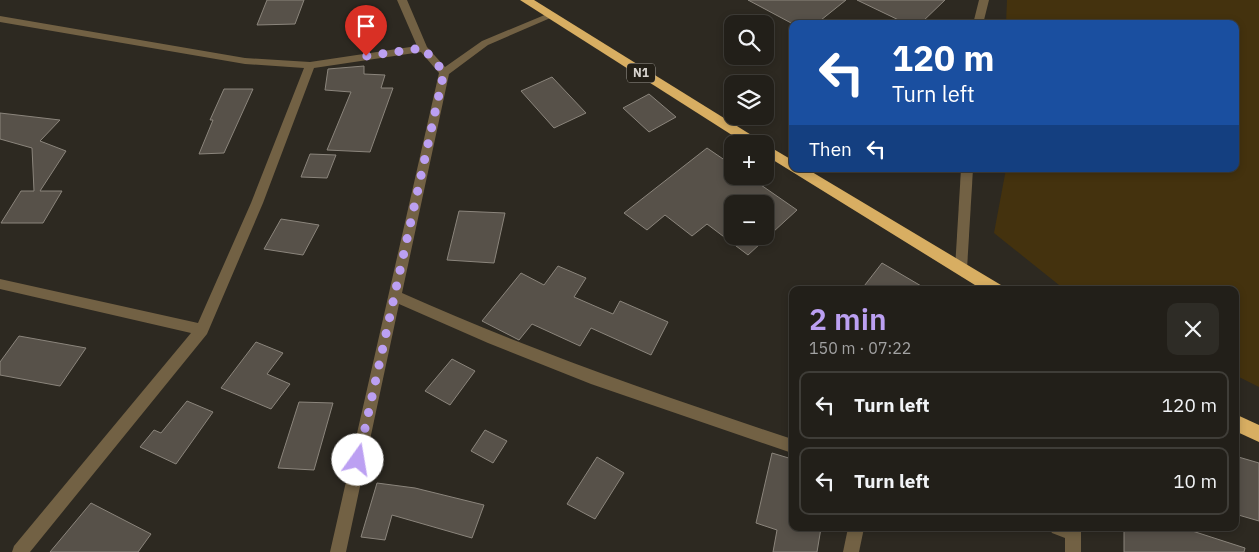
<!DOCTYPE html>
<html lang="en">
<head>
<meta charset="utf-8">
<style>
	body { margin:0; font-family:"IBM Plex Sans",sans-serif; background:#2e2c26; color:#f1f3f6; height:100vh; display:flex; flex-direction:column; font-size:19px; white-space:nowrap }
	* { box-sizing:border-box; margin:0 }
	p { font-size:16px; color:#a2a2a2 }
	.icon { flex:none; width:28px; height:28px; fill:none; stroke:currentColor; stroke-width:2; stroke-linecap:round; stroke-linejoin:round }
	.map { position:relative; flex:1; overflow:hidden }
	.panel { position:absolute; left:789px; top:286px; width:450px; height:245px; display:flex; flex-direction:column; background:#221f19; border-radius:10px; box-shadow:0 2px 8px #0003,0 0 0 1px #3f3d38 }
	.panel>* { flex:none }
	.top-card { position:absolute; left:789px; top:20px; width:450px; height:152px; border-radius:10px; box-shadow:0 2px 8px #0003,0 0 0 1px #3f3d38; background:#1a4fa0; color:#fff; overflow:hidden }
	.tools { position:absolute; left:724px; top:15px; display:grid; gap:10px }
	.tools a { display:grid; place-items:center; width:50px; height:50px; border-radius:10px; background:#221f19; box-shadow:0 2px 8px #0003,0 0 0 1px #3f3d38; font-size:25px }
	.pin { position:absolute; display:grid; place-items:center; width:42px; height:42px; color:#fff; margin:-51px -21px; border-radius:50% 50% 50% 0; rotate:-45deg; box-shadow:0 0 5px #0007 }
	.pin .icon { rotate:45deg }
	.me { position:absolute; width:55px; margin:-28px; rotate:13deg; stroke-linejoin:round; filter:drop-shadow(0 0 4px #0008) }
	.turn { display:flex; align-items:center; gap:18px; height:105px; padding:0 20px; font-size:22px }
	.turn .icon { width:65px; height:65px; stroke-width:2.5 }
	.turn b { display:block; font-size:35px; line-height:42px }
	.then { display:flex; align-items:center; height:48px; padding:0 20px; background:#0003; gap:10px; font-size:19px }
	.round { display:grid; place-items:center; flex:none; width:52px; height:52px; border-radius:10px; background:#2e2c26 }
	.summary { display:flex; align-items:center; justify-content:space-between; height:85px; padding:0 20px }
	h1 { font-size:30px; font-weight:600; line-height:38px; color:#bca0f2 }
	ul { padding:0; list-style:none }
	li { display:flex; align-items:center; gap:15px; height:68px; margin:0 10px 8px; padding:0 10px; border:2px solid #3f3d38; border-radius:10px }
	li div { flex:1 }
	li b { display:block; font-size:19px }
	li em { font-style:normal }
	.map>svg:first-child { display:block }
	.green { fill:#44320e }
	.building { fill:#575149; stroke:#8b857c; fill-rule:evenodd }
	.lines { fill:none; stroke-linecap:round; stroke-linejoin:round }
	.minor { fill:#726144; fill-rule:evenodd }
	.highway { fill:#d8ae62; fill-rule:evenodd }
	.route { stroke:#bca0f2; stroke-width:9; stroke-dasharray:0 16.2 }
	.labels { text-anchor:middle; stroke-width:5; stroke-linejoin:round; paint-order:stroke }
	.shield { fill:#231f17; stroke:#a19d97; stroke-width:1 }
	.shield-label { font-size:12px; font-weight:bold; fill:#d7d3ce }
</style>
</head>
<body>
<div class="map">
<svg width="1259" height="552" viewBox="0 0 1259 552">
	<rect width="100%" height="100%" fill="#2d2921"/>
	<path class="green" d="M1007,0H1259V387L1235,375V290H1070L1059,285L994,233L1006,169H1235V24H1006Z"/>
	<g class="building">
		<path d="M267,0H304L295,24L257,25Z"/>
		<path d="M748,0H846L816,24H793Z"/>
		<path d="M857,0H945L920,24H907Z"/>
		<path d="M364,66V74L385,75L381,88H393L370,152L327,150L351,92L325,90L328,69Z"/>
		<path d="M552,77L586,113L554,128L521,91Z"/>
		<path d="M224,89H253L224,153L199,154L213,120H210Z"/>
		<path d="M649,94L676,117L649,132L623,108Z"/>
		<path d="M0,113L60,120L40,141L66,151L40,191H62L43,223H1L21,191H34L32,148L0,139Z"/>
		<path d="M707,148L732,165V176H748L797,210L748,255L707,224L692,236L665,215L647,230L624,213ZM732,204H765V236H732Z"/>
		<path d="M310,154L336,155L327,178L301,177Z"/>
		<path d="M459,211L505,213L494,263L447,260Z"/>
		<path d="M281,219L319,225L303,255L264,249Z"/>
		<path d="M882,263L928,290H861Z"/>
		<path d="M558,266L586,278L574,297L613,314L620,301L668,322L651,355L591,328L580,346L532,324L519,340L482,321L521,273L544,285Z"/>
		<path d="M19,336L86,348L60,386L0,375V362Z"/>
		<path d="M256,342L283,353L267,374L290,384L271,409L221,388Z"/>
		<path d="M452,359L475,371L450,405L425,391Z"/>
		<path d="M187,401L213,412L176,464L140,447L154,430L161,433Z"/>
		<path d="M299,402L333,403L314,470L278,468Z"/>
		<path d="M485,430L507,441L493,463L471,451Z"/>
		<path d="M772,453L792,459V528H821L817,552H773L777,530L756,523Z"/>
		<path d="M1235,456L1259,463V521L1235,514Z"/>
		<path d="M597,457L624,473L595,519L567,504Z"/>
		<path d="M377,483L415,488L484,505L472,538L392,515L385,540L361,537Z"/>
		<path d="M91,503L151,534L138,552H50Z"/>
		<path d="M1124,528H1183L1245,548L1244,552H1124Z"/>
	</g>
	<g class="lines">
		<g class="minor">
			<path d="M397,0H407L427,47L445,67L482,41L547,14H553L555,16L488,45L449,74L402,293C529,350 660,395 792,439V453L591,384L488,343L399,304L346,552H330L439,73L421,52L314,68L263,203L207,334L30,552H12L14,546L191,333L0,289V279L198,323L251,203L304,68L245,64L0,22V16L245,58L310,62L417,46Z"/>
			<path d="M979,0H989L983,24H973Z"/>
			<path d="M961,169H973L967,269L965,273L961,274L957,273L955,269Z"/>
			<path d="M848,528H864L859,552H843Z"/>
			<path d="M1049,528H1081V552H1065V538L1052,533Z"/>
		</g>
		<g class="highway">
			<path d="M520,0H534L761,141L762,144H746Z"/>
			<path d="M765,144L792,160V169H807L1001,285L1004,290H983L765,155Z"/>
			<path d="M1235,414L1259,425V442L1235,431Z"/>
		</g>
	</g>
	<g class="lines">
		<path class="route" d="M358,460L444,72L423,48L366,56"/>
	</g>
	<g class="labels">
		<rect class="shield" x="627" y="63.5" width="28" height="19" rx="4"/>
		<g class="shield-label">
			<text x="641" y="77">N1</text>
		</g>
	</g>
</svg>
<div class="tools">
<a><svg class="icon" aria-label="search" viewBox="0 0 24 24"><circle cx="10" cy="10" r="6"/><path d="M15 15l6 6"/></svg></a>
<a><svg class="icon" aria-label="layers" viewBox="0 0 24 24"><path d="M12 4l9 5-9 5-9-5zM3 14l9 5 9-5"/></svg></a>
<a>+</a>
<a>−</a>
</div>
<div class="pin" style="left:366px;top:56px;background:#d93025"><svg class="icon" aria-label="arrive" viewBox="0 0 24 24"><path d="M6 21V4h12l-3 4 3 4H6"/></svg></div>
<svg class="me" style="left:358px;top:460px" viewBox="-20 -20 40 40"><circle r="19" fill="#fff"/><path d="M0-13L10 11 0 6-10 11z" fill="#bca0f2"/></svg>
<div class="top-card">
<div class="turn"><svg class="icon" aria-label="left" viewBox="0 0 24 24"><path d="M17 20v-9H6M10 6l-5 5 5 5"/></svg><div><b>120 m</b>Turn left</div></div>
<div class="then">Then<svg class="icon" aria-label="left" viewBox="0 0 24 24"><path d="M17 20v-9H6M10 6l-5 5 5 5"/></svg></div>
</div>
<section class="panel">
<div class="summary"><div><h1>2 min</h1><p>150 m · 07:22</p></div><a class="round"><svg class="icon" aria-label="close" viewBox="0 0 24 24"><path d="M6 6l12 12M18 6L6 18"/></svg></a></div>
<ul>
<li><svg class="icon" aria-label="left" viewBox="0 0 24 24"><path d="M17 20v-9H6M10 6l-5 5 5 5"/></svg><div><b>Turn left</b></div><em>120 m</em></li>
<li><svg class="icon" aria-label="left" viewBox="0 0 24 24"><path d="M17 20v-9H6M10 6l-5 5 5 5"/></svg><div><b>Turn left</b></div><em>10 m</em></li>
</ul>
</section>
</div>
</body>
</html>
